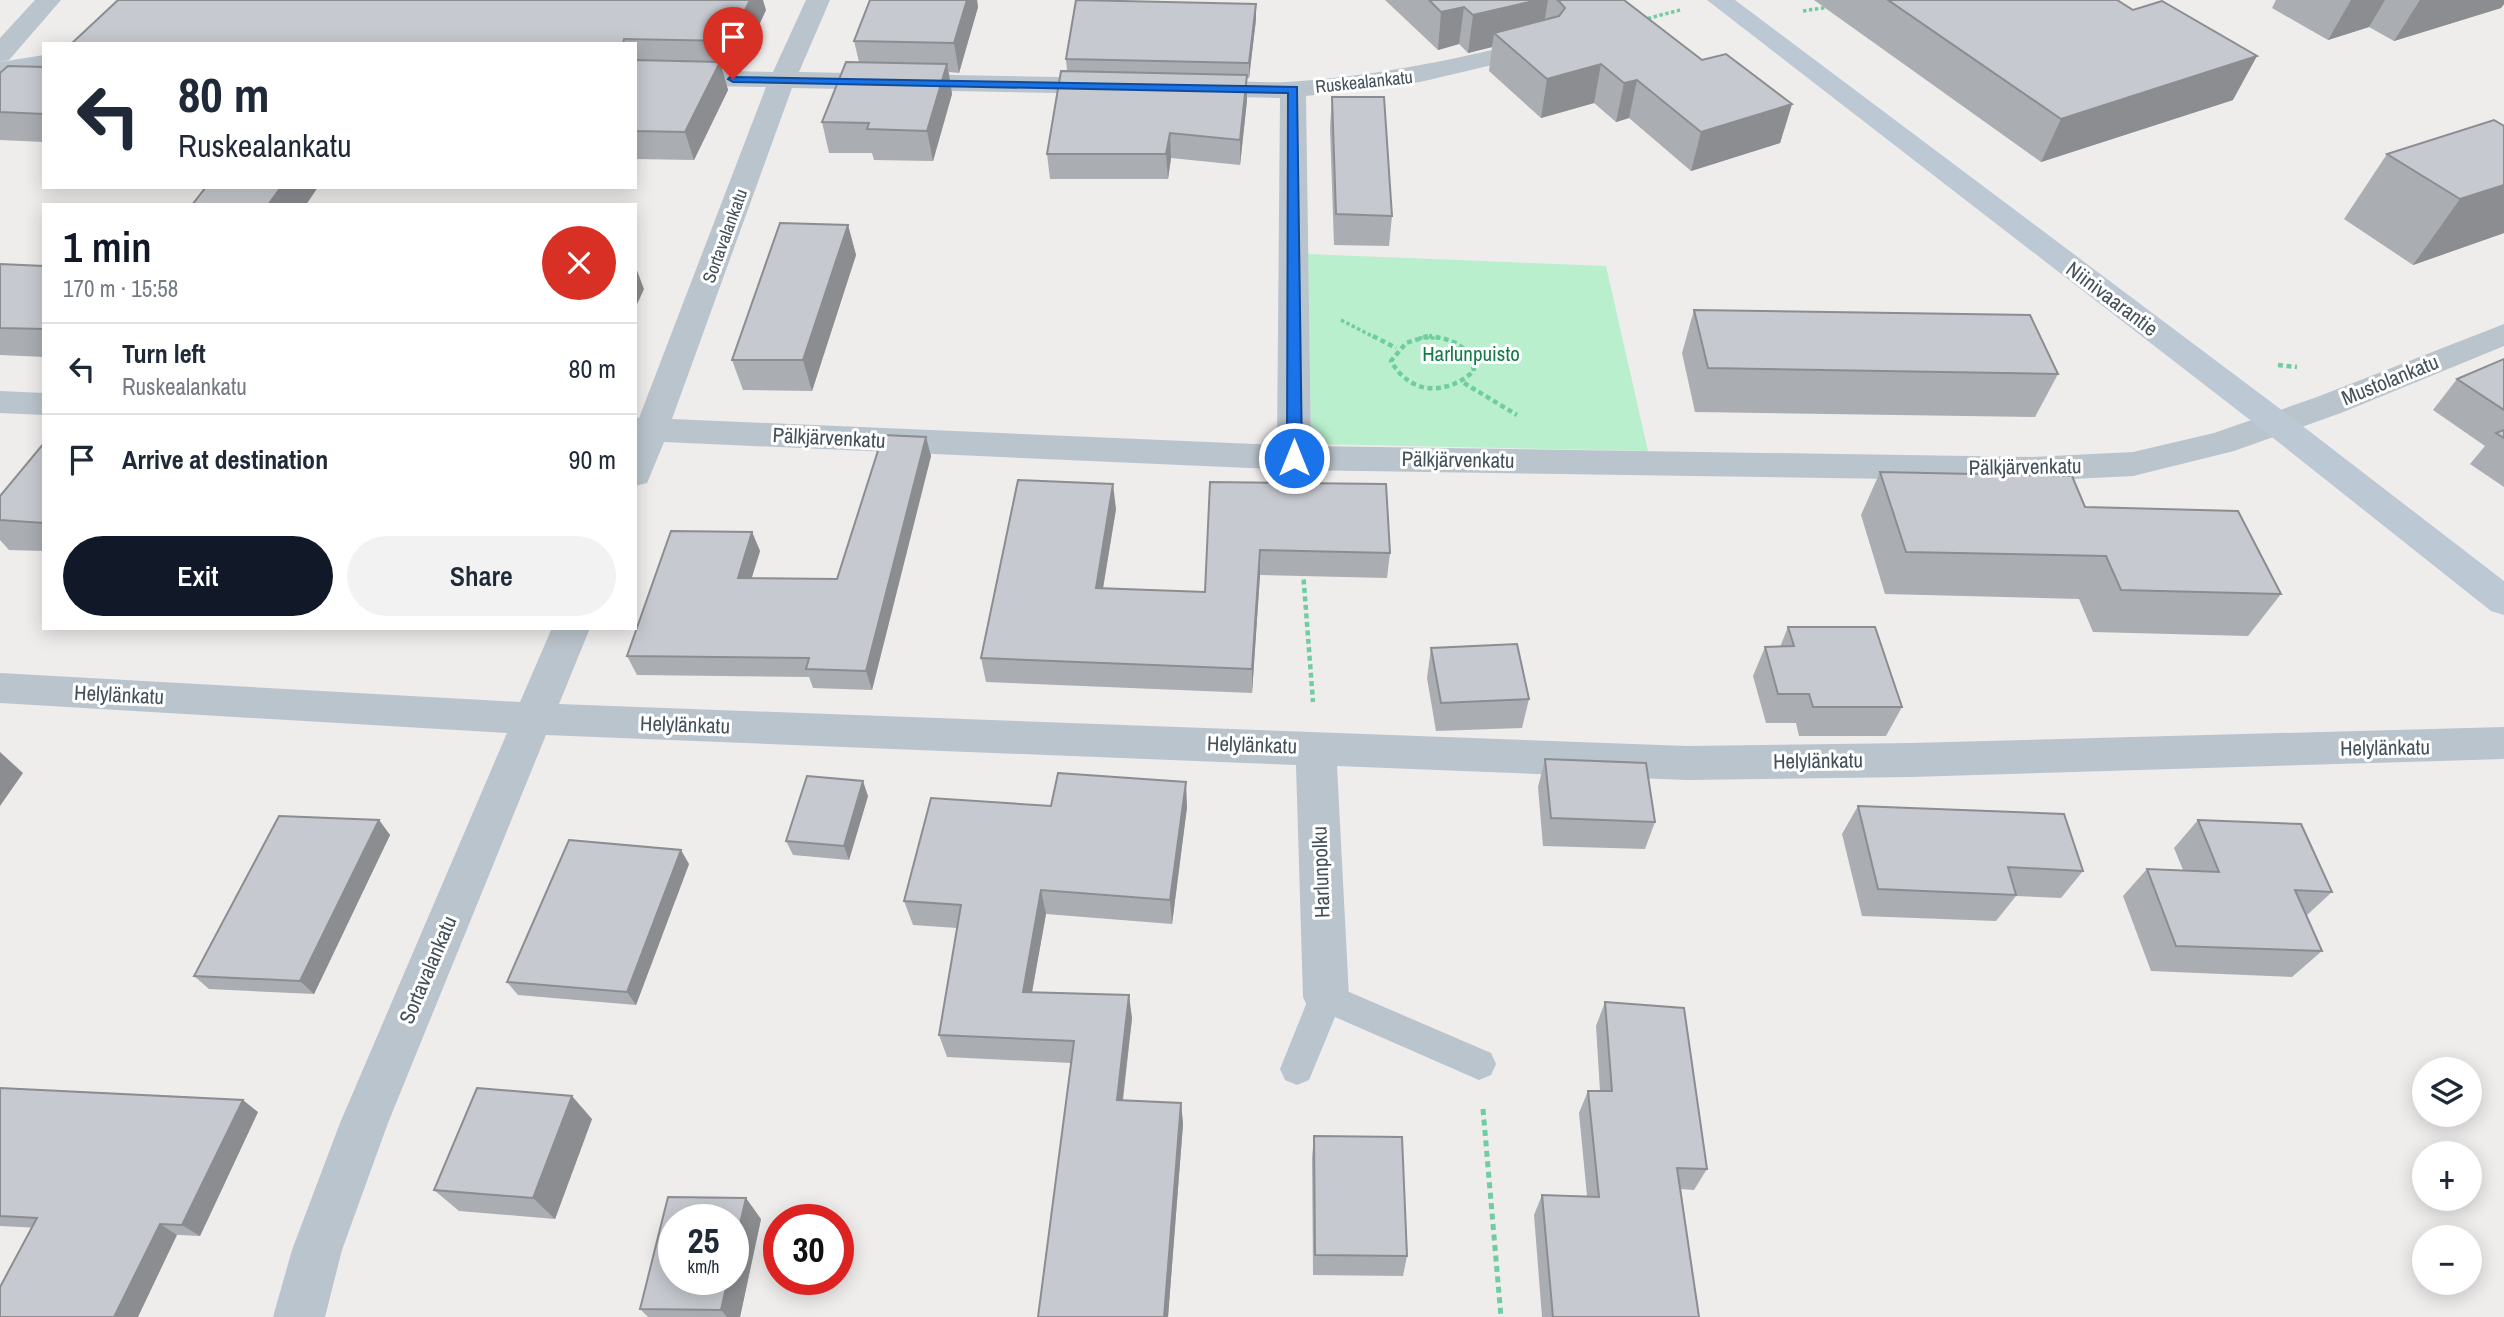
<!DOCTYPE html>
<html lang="en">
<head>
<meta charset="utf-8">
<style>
	body { margin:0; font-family:"Archivo Narrow",sans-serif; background:#f2f2f3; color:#1f2937; height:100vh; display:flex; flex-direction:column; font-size:26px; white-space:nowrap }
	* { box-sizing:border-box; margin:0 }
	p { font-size:23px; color:#747a83 }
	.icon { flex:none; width:38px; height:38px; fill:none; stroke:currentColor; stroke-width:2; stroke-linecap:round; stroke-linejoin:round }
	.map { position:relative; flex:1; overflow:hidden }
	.details { position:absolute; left:42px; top:203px; width:595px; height:427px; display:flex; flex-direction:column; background:#fff; border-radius:0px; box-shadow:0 4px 18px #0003 }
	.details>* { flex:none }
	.hud { position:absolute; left:42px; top:42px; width:595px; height:147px; border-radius:0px; box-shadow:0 4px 18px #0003; background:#fff; color:#1f2937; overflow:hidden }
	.buttons { position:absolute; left:2412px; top:1057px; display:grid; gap:14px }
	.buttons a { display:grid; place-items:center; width:70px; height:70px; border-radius:50%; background:#fff; box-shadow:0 4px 18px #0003; font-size:35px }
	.speed { position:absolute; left:658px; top:1204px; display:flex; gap:14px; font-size:35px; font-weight:700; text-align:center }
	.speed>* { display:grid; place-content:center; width:91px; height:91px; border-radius:50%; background:#fff; box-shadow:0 4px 18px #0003; line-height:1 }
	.speed small { font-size:18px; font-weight:400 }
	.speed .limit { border:10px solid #d22; background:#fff; color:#111 }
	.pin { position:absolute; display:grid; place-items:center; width:60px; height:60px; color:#fff; margin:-72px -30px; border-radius:50% 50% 50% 0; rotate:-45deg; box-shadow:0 0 7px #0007 }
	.pin .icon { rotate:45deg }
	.me { position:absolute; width:77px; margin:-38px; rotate:0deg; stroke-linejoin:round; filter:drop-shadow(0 0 5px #0008) }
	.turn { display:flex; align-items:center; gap:24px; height:147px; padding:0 21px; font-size:32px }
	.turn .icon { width:91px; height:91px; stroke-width:2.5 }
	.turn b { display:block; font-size:49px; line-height:60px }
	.round { display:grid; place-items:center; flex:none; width:74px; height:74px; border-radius:37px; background:#f2f2f3 }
	.head { display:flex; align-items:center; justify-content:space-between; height:119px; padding:0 21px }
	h1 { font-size:42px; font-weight:600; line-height:52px; color:#111827 }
	.action { display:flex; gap:14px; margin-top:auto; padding:14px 21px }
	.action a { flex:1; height:80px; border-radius:42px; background:#111827; color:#fff; font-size:28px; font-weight:600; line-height:80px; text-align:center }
	.action a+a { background:#f2f2f3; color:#1f2937 }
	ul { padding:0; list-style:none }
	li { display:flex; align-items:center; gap:21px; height:91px; padding:0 21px; border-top:2px solid #e0e1e3 }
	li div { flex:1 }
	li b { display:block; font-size:26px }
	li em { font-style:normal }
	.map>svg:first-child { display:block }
	.green { fill:#b9efcd }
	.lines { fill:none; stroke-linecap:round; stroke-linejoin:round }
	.path-far2 { stroke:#70cd9f; stroke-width:3.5; stroke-dasharray:3.5 2.5; stroke-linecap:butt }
	.path-far1 { stroke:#70cd9f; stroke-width:4.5; stroke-dasharray:5 3.5; stroke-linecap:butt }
	.path { stroke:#70cd9f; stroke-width:5; stroke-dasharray:6 4.5; stroke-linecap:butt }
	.service { fill:#bac4cc; fill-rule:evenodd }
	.minor { fill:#bac4cc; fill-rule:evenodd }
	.secondary { fill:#bcc8d4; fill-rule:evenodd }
	.wall { fill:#aaadb2 }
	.shaded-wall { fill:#8b8d91 }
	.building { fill:#c6c9cf; stroke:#8b8d91; stroke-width:2 }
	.route { fill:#1a73e8; stroke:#114b97; stroke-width:2 }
	.labels { text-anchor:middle; stroke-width:6; stroke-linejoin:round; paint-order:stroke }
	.far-street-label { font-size:18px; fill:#44505a; stroke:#fff }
	.street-label { font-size:21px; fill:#44505a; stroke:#fff }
	.park-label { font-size:21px; fill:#157b48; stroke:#fff }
</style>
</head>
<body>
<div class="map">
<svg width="2504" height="1317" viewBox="0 0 2504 1317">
	<rect width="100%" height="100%" fill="#efecec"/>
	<path class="green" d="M1308,254L1606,266L1648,451L1311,444Z"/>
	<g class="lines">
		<g class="path-far2">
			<path d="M1803,11L1829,7"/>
			<path d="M1642,20L1680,10"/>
			<path d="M1341,320L1376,338"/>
			<path d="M1419,338H1440"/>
		</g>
		<g class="path-far1">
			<path d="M1373,336L1396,348"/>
			<path d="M1428,336L1406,343L1391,361C1410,395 1446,396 1474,371C1470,345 1452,339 1429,336"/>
			<path d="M2278,365L2297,367"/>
			<path d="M1464,383L1517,415"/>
			<path d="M1303,571L1313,702"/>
		</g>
		<path class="path" d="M1483,1109L1501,1317"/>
		<path class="service" d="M1326,982L1491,1053L1496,1064L1491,1075L1479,1080L1335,1017L1309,1080L1297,1085L1285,1080L1280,1069L1309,997L1314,986Z"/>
		<g class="minor">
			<path d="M35,0H61L9,60L0,62V38Z"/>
			<path d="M806,0H830L799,72L1113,78L1122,80L1126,86L1122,92L1113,94L792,88L672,419L1277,445L1280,98L1194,96L1185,94L1181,88L1185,82L1194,80C1224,80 1254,83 1285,82C1373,77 1457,59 1542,38L1551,41L1555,46L1551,51L1420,82L1306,96L1311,446L2032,457L2133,452L2214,433L2317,397L2504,324V346L2341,413L2234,451L2133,476L2032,481L1294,470L664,442L647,483L635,486V417L639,418L766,87L635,85V69L773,72Z"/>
			<path d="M44,55V71L0,78V62Z"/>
			<path d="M0,391L44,393V415L0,413Z"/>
			<path d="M552,628H590L559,704L1687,746L1911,743L2504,727V759L1911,777L1687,780L1337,766L1349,997L1342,1012L1326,1018L1310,1012L1303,997L1296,765L546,735L388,1123L342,1250L325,1317H273L292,1250L340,1123L507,733L0,703V673L520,702Z"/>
		</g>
		<path class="secondary" d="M1707,0H1735L2287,414L2504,581V615L2491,611L2263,430Z"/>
	</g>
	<g class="wall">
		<path d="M870,0H977L978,7L959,73L949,72L952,94L933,161L874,160L872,153H829L822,122L859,62L854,41Z"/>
		<path d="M1385,0H1624L1702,60L1792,104L1780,143L1691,171L1629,118L1616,122L1594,103L1541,118L1489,71L1492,47L1468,53L1459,44L1438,50Z"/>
		<path d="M1814,0H2117L2233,100L2041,162Z"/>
		<path d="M2276,0H2504V4L2501,8L2394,41L2369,27L2328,40L2272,8Z"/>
		<path d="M766,10L738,69L722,68L728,90L694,160L635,159V44H71Z"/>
		<path d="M1256,19L1249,78H1247V100L1240,165L1171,158L1168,179H1050L1047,154L1067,71L1066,59Z"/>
		<path d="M44,67V142L0,140V73Z"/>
		<path d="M1332,97L1392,216L1389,246L1334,245L1330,127Z"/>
		<path d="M2494,120L2504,233L2413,265L2344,219L2387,154Z"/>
		<path d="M848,225L856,255L812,391L743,390L732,360Z"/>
		<path d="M0,264L44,266V357L0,355Z"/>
		<path d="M1694,310L2058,374L2035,417L1695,412L1682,353Z"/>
		<path d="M2504,359V487L2470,464L2485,446L2433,410L2457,379Z"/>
		<path d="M926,437L931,456L872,690L813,688L809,677L637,675L627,656L752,532L760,551L751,578L837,579Z"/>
		<path d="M44,443V551L9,550L0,540V496Z"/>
		<path d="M1880,472L2085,507L2281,594L2248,636L2093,632L2079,599L1885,594L1861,515Z"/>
		<path d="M1210,482L1390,553L1387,578L1260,575L1252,693L986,682L981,658L1116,509L1103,588L1205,592Z"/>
		<path d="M1788,627L1902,707L1886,736H1799L1796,723H1766L1753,676L1765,647H1780Z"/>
		<path d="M1431,648L1529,699L1522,728L1436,731L1427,678Z"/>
		<path d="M1545,759L1655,822L1645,849L1543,846L1538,787Z"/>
		<path d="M868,796L849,860L793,855L786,841Z"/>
		<path d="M1051,806L1187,807L1172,924L1046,914L1032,992L1132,1018L1123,1101L1181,1103L1183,1124L1168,1317H1038L1071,1063L947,1057L939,1035L957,928L913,925L904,901Z"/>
		<path d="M1858,806L2083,871L2061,898L2016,896L1996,921L1862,916L1842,834Z"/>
		<path d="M379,820L390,835L314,994L209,989L194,976Z"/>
		<path d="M2198,820L2332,892L2306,916L2322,951L2292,977L2151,971L2123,896L2147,869L2183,870L2174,848Z"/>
		<path d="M689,864L636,1005L518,995L507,982Z"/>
		<path d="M1605,1002L1707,1169L1694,1190L1681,1189L1699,1317H1542L1534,1215L1542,1195L1587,1196L1579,1113L1588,1091H1600L1596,1026Z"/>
		<path d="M0,1088L258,1112L200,1236L0,1226Z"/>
		<path d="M592,1119L555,1219L459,1211L434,1190Z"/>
		<path d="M1314,1136L1407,1256L1403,1276L1313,1275L1312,1158Z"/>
		<path d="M761,1219L740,1317H648L640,1309Z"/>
	</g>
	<g class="shaded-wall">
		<path d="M750,0H763L766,10L738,69L730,41Z"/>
		<path d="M967,0H977L978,7L959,73L954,43Z"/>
		<path d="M1538,0H1548L1542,35L1494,33L1492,47L1468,53L1473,15Z"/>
		<path d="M2351,0H2385L2369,27L2328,40Z"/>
		<path d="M2420,0H2504V4L2501,8L2394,41Z"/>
		<path d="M1256,4V19L1249,78V63Z"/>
		<path d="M1464,7L1459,44L1438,50L1441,12Z"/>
		<path d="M2257,56L2233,100L2041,162L2061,119Z"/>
		<path d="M720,62L728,90L694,160L685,132Z"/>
		<path d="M947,64L952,94L933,161L927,131Z"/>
		<path d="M1601,64L1594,103L1541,118L1547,79Z"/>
		<path d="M1247,75V100L1240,165V140Z"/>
		<path d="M1637,80L1629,118L1616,122L1624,83Z"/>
		<path d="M1792,104L1780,143L1691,171L1701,132Z"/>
		<path d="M1170,133L1171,158L1168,179L1166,154Z"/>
		<path d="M2504,185V233L2413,265L2460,199Z"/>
		<path d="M281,187H318L306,205H268Z"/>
		<path d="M848,225L856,255L812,391L803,360Z"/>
		<path d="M635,265L644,289L635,309Z"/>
		<path d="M926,437L931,456L872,690L866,671Z"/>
		<path d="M1113,484L1116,509L1099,612L1096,588Z"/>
		<path d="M752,532L760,551L746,597L738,578Z"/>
		<path d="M1260,550V575L1252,693V669Z"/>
		<path d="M0,752L23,773L0,806Z"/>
		<path d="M863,781L868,796L849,860L844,846Z"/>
		<path d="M1186,782L1187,807L1172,924L1170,900Z"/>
		<path d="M379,820L390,835L314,994L300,981Z"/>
		<path d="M681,850L689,864L636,1005L627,992Z"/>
		<path d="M1041,890L1046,914L1028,1014L1023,992Z"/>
		<path d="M1129,995L1132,1018L1120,1121L1117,1100Z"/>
		<path d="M572,1096L592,1119L555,1219L533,1198Z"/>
		<path d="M243,1100L258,1112L200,1236L182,1225Z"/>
		<path d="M1181,1103L1183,1124L1168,1317H1164Z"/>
		<path d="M746,1198L761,1219L740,1317H727L721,1310L728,1279H733V1254Z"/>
		<path d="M160,1224L177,1235L138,1317H114Z"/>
	</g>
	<g class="building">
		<path d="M118,0H750L730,41L624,39L623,44H71Z"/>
		<path d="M870,0H967L954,43L854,41Z"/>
		<path d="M1076,0L1256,4L1249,63L1066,59Z"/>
		<path d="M1429,0H1538L1473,15L1464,7L1441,12Z"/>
		<path d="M1557,0H1624L1702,60L1726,54L1792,104L1701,132L1637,80L1624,83L1601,64L1547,79L1494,33L1559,16L1565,8L1559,1Z"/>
		<path d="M1888,0H2117L2133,10L2162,1L2257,56L2061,119Z"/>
		<path d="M635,60L720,62L685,132L635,131Z"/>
		<path d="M846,62L947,64L927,131L867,129L869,123L822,122Z"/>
		<path d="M8,66L44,67V114L0,112V73Z"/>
		<path d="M1061,71L1247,75L1240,140L1170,133L1166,154H1047Z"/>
		<path d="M1332,97H1384L1392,216L1336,214Z"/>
		<path d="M2494,120L2504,126V185L2460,199L2387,154Z"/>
		<path d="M206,187H281L268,205H192Z"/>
		<path d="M780,223L848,225L803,360H732Z"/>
		<path d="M0,264L44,266V329L0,328Z"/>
		<path d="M1694,310L2030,315L2058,374L1708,368Z"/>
		<path d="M2504,359V410L2457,379Z"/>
		<path d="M2504,430V438L2496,433Z"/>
		<path d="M883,435L926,437L866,671L806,669L809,658L627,656L671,531L752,532L738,578L837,579Z"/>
		<path d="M44,443V523L0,520V496Z"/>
		<path d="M1880,472L2072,476L2085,507L2238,511L2281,594L2121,590L2106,556L1906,552Z"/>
		<path d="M1018,480L1113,484L1096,588L1205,592L1210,482L1386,484L1390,553L1260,550L1252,669L981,658Z"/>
		<path d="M1788,627H1875L1902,707H1813L1809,694H1778L1765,647L1794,646Z"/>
		<path d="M1517,644L1529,699L1441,703L1431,648Z"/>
		<path d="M1545,759L1646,763L1655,822L1551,818Z"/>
		<path d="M1058,773L1186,782L1170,900L1041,890L1023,992L1129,995L1117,1100L1181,1103L1164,1317H1038L1074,1041L939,1035L961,905L904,901L931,798L1051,806Z"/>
		<path d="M807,776L863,781L844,846L786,841Z"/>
		<path d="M1858,806L2064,814L2083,871L2008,867L2016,895L1878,889Z"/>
		<path d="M279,816L379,820L300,981L194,976Z"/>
		<path d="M2198,820L2301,824L2332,892L2295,890L2322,951L2176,946L2147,869L2219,872Z"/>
		<path d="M569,840L681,850L627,992L507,982Z"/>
		<path d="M1605,1002L1684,1008L1707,1169L1677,1168L1699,1317H1553L1542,1195L1599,1197L1588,1091H1612Z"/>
		<path d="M0,1088L243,1100L182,1225L160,1224L114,1317H0V1287L37,1218L0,1216Z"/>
		<path d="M477,1088L572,1096L533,1198L434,1190Z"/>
		<path d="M1314,1136L1402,1137L1407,1256L1315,1255Z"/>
		<path d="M668,1197L746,1198L733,1254V1220H674V1279H728L721,1310L640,1309Z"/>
	</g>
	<path class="route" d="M730,77L1297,87L1302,458L1300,462L1294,463L1287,458L1288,93L733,82L728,79Z"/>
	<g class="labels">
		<g class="far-street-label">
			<text transform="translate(1364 82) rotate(-6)" y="6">Ruskealankatu</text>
			<text transform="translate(725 236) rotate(-70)" y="6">Sortavalankatu</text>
		</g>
		<g class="street-label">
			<text transform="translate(2112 299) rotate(37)" y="7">Niinivaarantie</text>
			<text transform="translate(2390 380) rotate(-22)" y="7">Mustolankatu</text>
			<text transform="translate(829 438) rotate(3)" y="7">Pälkjärvenkatu</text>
			<text transform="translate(1458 460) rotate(1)" y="7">Pälkjärvenkatu</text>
			<text transform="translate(2025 467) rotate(-1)" y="7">Pälkjärvenkatu</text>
			<text transform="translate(119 695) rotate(3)" y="7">Helylänkatu</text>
			<text transform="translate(685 725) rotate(2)" y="7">Helylänkatu</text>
			<text transform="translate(1252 745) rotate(2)" y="7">Helylänkatu</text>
			<text transform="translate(2385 748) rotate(-1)" y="7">Helylänkatu</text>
			<text transform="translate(1818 761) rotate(-1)" y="7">Helylänkatu</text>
			<text transform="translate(1321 872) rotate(-92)" y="7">Harlunpolku</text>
			<text transform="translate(428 970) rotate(-67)" y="7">Sortavalankatu</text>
		</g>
		<g class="park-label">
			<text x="1471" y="361">Harlunpuisto</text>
		</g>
	</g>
</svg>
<div class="buttons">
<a><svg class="icon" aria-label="layers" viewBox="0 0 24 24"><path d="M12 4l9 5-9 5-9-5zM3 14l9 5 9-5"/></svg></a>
<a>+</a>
<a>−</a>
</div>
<div class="speed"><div>25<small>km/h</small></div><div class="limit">30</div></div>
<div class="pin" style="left:733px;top:79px;background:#d93025"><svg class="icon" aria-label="arrive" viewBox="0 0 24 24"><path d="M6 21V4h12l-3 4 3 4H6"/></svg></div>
<svg class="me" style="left:1294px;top:458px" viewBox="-20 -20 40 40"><circle r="17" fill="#1a73e8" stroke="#fff" stroke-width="3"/><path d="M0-11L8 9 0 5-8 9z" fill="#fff"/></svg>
<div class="hud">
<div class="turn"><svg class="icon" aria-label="left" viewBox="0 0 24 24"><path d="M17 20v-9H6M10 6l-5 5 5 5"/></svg><div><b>80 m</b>Ruskealankatu</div></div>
</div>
<section class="details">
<div class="head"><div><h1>1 min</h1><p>170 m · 15:58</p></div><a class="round" style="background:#d93025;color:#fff"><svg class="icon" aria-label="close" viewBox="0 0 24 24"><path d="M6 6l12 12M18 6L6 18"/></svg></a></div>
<ul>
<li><svg class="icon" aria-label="left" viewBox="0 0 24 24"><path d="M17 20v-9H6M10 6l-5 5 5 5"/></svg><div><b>Turn left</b><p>Ruskealankatu</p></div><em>80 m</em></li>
<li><svg class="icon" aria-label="arrive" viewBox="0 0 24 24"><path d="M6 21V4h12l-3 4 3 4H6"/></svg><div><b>Arrive at destination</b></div><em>90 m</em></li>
</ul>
<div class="action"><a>Exit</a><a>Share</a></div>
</section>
</div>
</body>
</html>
